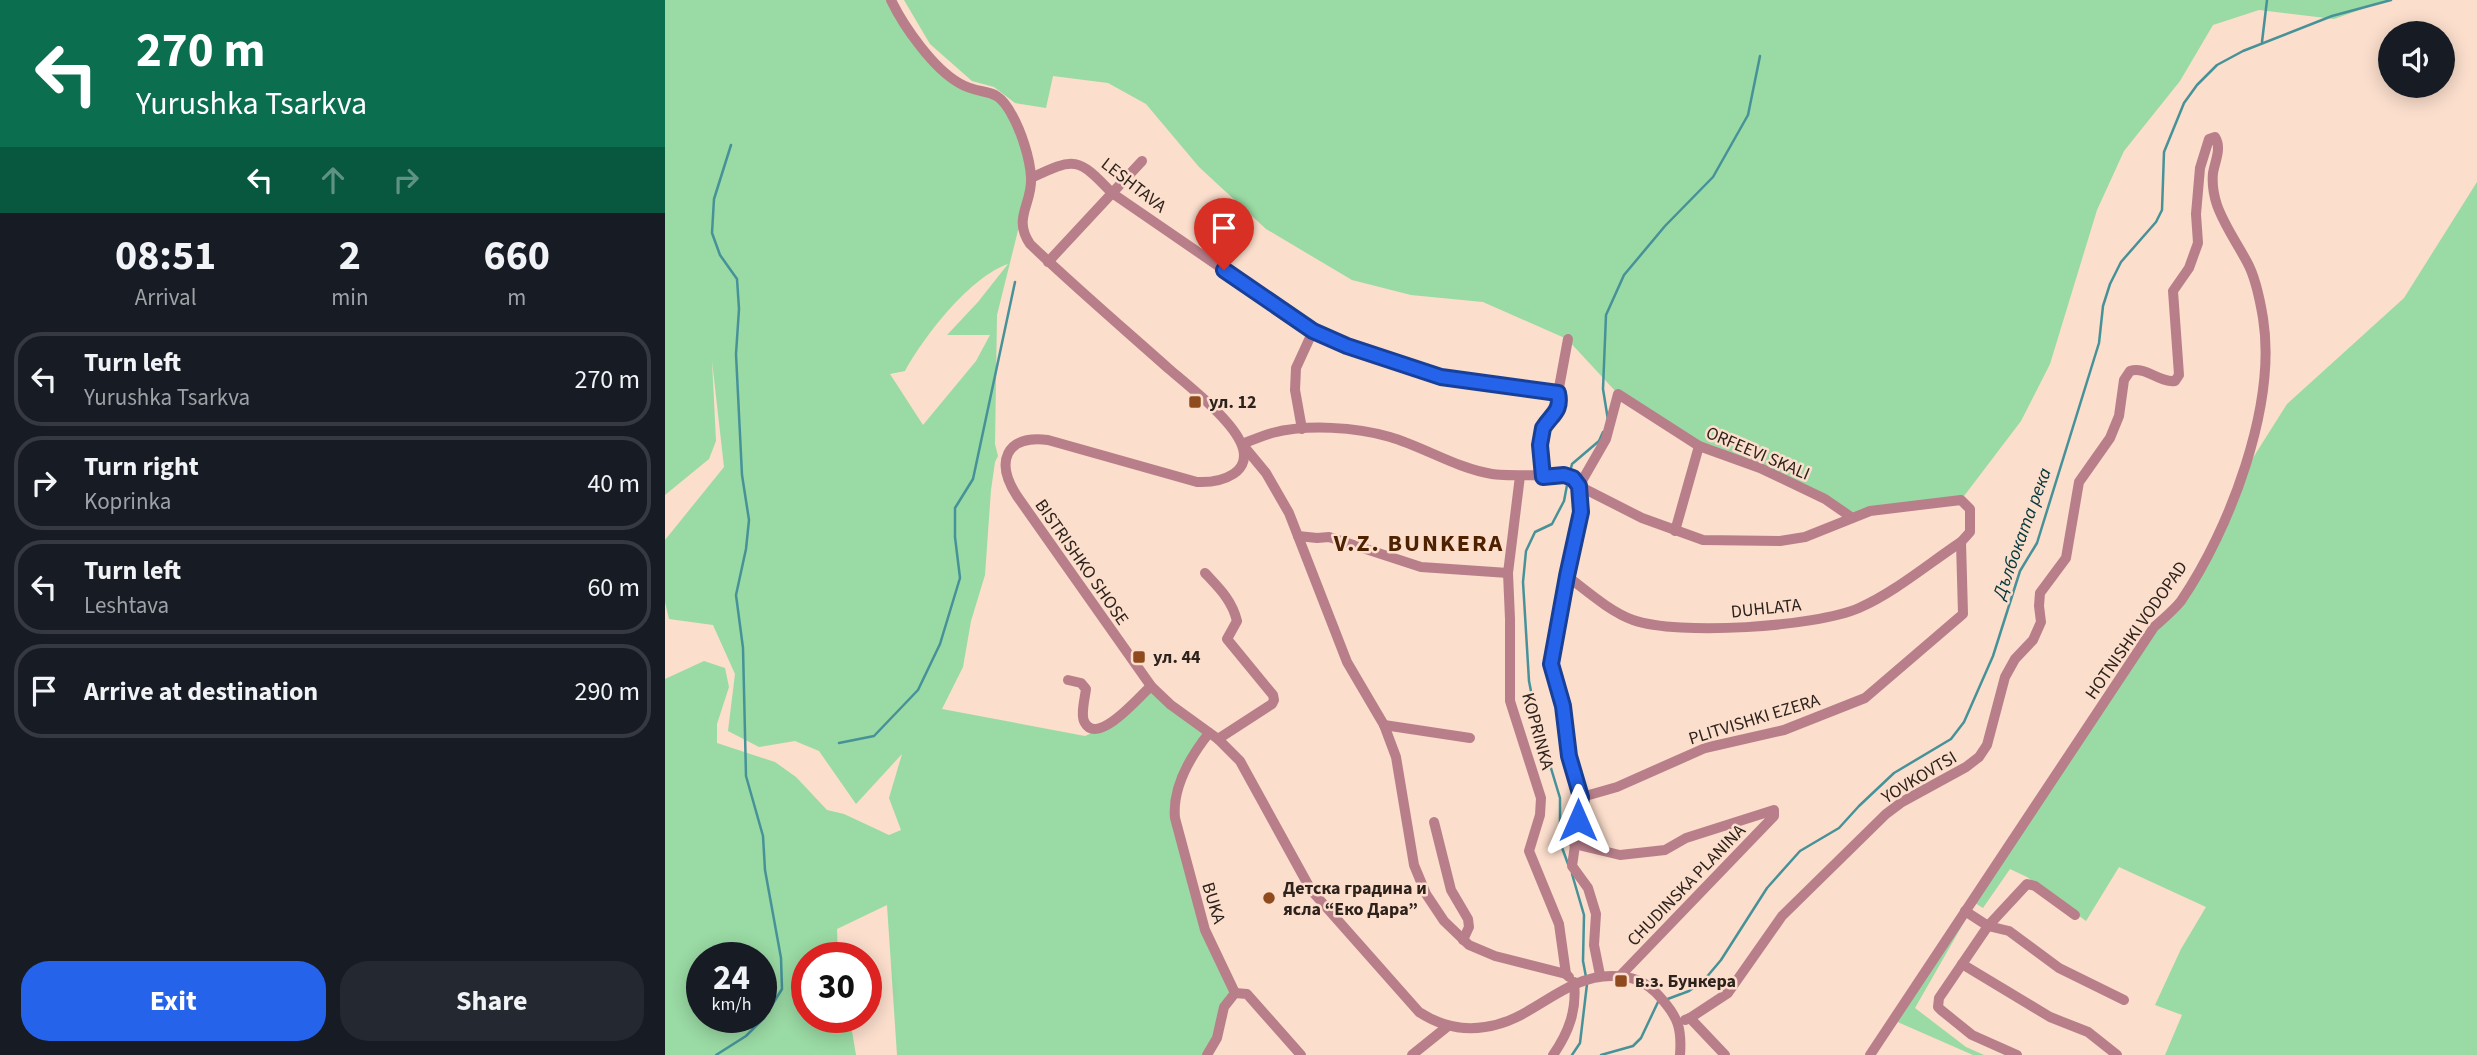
<!DOCTYPE html>
<html lang="en">
<head>
<meta charset="utf-8">
<style>
	body { margin:0; font-family:"Source Sans 3",sans-serif; background:#242831; color:#f1f3f6; height:100vh; display:flex; flex-direction:column; font-size:26px; white-space:nowrap }
	* { box-sizing:border-box; margin:0 }
	p { font-size:23px; color:#9ea1a6 }
	.icon { flex:none; width:38px; height:38px; fill:none; stroke:currentColor; stroke-width:2; stroke-linecap:round; stroke-linejoin:round }
	.map { position:relative; flex:1; overflow:hidden }
	.side { display:flex; flex-direction:column; background:#171b24; width:665px }
	.side>* { flex:none }
	.guide { background:#0b6e4f; color:#fff; overflow:hidden }
	.controls { position:absolute; left:1713px; top:21px; display:grid; gap:14px }
	.controls a { display:grid; place-items:center; width:77px; height:77px; border-radius:50%; background:#171b24; box-shadow:0 4px 18px #0003; font-size:35px }
	.speed { position:absolute; left:21px; top:942px; display:flex; gap:14px; font-size:35px; font-weight:700; text-align:center }
	.speed>* { display:grid; place-content:center; width:91px; height:91px; border-radius:50%; background:#171b24; box-shadow:0 4px 18px #0003; line-height:1 }
	.speed small { font-size:18px; font-weight:400 }
	.speed .limit { border:10px solid #d22; background:#fff; color:#111 }
	.pin { position:absolute; display:grid; place-items:center; width:60px; height:60px; color:#fff; margin:-72px -30px; border-radius:50% 50% 50% 0; rotate:-45deg; box-shadow:0 0 7px #0007 }
	.pin .icon { rotate:45deg }
	.me { position:absolute; width:77px; margin:-38px; rotate:0deg; stroke-linejoin:round; filter:drop-shadow(0 0 5px #0008) }
	.turn { display:flex; align-items:center; gap:24px; height:147px; padding:0 21px; font-size:32px }
	.turn .icon { width:91px; height:91px; stroke-width:2.5 }
	.turn b { display:block; font-size:49px; line-height:60px }
	.lanes { display:flex; align-items:center; height:66px; padding:0 21px; background:#0003; justify-content:center; gap:35px; direction:ltr }
	.lanes .off { opacity:.35 }
	.eta { display:flex; justify-content:space-evenly; align-items:center; height:119px; text-align:center }
	.eta b { font-size:42px; font-weight:700; line-height:49px }
	.action { display:flex; gap:14px; margin-top:auto; padding:14px 21px }
	.action a { flex:1; height:80px; border-radius:28px; background:#2563eb; color:#fff; font-size:28px; font-weight:700; line-height:80px; text-align:center }
	.action a+a { background:#242831; color:#f1f3f6 }
	ul { padding:0; list-style:none }
	li { display:flex; align-items:center; gap:21px; height:94px; margin:0 14px 10px; padding:0 7px; border:4px solid #363941; border-radius:28px }
	li div { flex:1 }
	li b { display:block; font-size:26px }
	li em { font-style:normal }
	main { display:flex; flex:1; min-height:0 }
	.map>svg:first-child { display:block }
	.green { fill:#9adaa4; fill-rule:evenodd }
	.lines { fill:none; stroke-linecap:round; stroke-linejoin:round }
	.stream { stroke:#479299; stroke-width:2.5 }
	.minor { stroke:#b87f8b; stroke-width:10 }
	.route-casing { stroke:#184099; stroke-width:18 }
	.route { stroke:#2563eb; stroke-width:12 }
	.poi-dot { fill:#8f4b1d; stroke:#fbdecc; stroke-width:2.5 }
	.labels { text-anchor:middle; stroke-width:5; stroke-linejoin:round; paint-order:stroke }
	.street-label { font-size:18px; fill:#2d221c; stroke:#fbdecc }
	.poi-label { font-size:18px; font-weight:bold; fill:#2d221c; stroke:#fbdecc; text-anchor:start }
	.water-label { font-size:19px; font-style:italic; fill:#00373c; stroke:#fbdecc }
	.district-label { font-size:24px; font-weight:bold; letter-spacing:2px; fill:#4e2100; stroke:#fbdecc }
</style>
</head>
<body>
<main>
<section class="side">
<div class="guide">
<div class="turn"><svg class="icon" aria-label="left" viewBox="0 0 24 24"><path d="M17 20v-9H6M10 6l-5 5 5 5"/></svg><div><b>270 m</b>Yurushka Tsarkva</div></div>
<div class="lanes"><svg class="icon" aria-label="left" viewBox="0 0 24 24"><path d="M17 20v-9H6M10 6l-5 5 5 5"/></svg><svg class="icon off" aria-label="ahead" viewBox="0 0 24 24"><path d="M12 20V5M6 11l6-6 6 6"/></svg><svg class="icon off" aria-label="right" viewBox="0 0 24 24"><path d="M7 20v-9h11M14 6l5 5-5 5"/></svg></div>
</div>
<div class="eta">
<div><b>08:51</b><p>Arrival</p></div>
<div><b>2</b><p>min</p></div>
<div><b>660</b><p>m</p></div>
</div>
<ul>
<li><svg class="icon" aria-label="left" viewBox="0 0 24 24"><path d="M17 20v-9H6M10 6l-5 5 5 5"/></svg><div><b>Turn left</b><p>Yurushka Tsarkva</p></div><em>270 m</em></li>
<li><svg class="icon" aria-label="right" viewBox="0 0 24 24"><path d="M7 20v-9h11M14 6l5 5-5 5"/></svg><div><b>Turn right</b><p>Koprinka</p></div><em>40 m</em></li>
<li><svg class="icon" aria-label="left" viewBox="0 0 24 24"><path d="M17 20v-9H6M10 6l-5 5 5 5"/></svg><div><b>Turn left</b><p>Leshtava</p></div><em>60 m</em></li>
<li><svg class="icon" aria-label="arrive" viewBox="0 0 24 24"><path d="M6 21V4h12l-3 4 3 4H6"/></svg><div><b>Arrive at destination</b></div><em>290 m</em></li>
</ul>
<div class="action"><a>Exit</a><a>Share</a></div>
</section>
<div class="map">
<svg width="1812" height="1055" viewBox="0 0 1812 1055">
	<rect width="100%" height="100%" fill="#fbdecc"/>
	<g class="green">
		<path d="M0,0H226L239,24L294,83L324,91L349,117L366,178L332,315L330,444L333,456L330,462L326,490L320,575L306,621L298,667L277,709L420,736L446,724L486,686L544,733L508,802L529,889L570,993L542,1055H232L222,905L172,929L173,957H142V1017H183L186,1025L191,1055H0V679L39,661L60,668L64,687L52,724V743L110,762L131,777L162,810L179,814L224,835L236,830L224,798L237,754L191,804L154,751L130,741L94,747L63,731L70,674L48,625L4,619L0,602V540L59,467L47,361L51,441L44,459L0,495ZM343,264L313,302L282,335H325L311,361L258,425L225,374L240,371C260,335 305,277 343,264ZM37,957H96V1017H37Z"/>
		<path d="M239,0H1723L1669,19L1594,10L1548,25L1515,81L1459,151L1432,210L1385,364L1356,421L1296,500L1186,517L1160,499L1034,446L953,394L902,339L818,302L746,295L687,280L601,229L534,167L481,104L443,83L388,76L381,108L350,103L329,87L307,81L265,44Z"/>
		<path d="M1812,182V1055H1500L1517,1015L1490,1005L1516,949L1541,907L1454,867L1421,921L1362,877L1345,869L1318,908L1310,903L1250,1008L1301,1047L1319,1055H1308L1228,1020L1489,627L1514,603L1542,556L1579,472L1622,404L1739,298Z"/>
	</g>
	<g class="lines">
		<g class="stream">
			<path d="M1597,42L1602,0"/>
			<path d="M943,420L938,389L941,315L959,275L1000,226L1048,177L1083,115L1095,56"/>
			<path d="M906,468L907,464L934,441L938,432"/>
			<path d="M174,743L209,736L253,690L275,644L295,578L290,537V508L308,479L350,282"/>
			<path d="M903,864L895,842V798L872,722L864,681L858,582L861,551L870,532L887,524L899,501L903,480"/>
			<path d="M907,874L919,915L918,961L921,977"/>
			<path d="M1000,1000L1024,991L1040,979L1056,960L1102,888L1135,851L1174,828L1194,806L1229,773L1286,739L1299,722L1328,656L1355,571L1372,543L1434,343L1438,306L1445,284L1456,262L1491,222L1497,210L1499,152L1519,103L1532,85L1552,65L1578,51L1667,16L1726,0"/>
			<path d="M51,1055L81,1036L99,1018L117,989L116,958L100,870L98,836L81,776L78,648L71,595L81,549L84,520L77,475L71,354L74,309L72,279L55,255L47,233L49,199L66,145"/>
			<path d="M907,1055L915,1043L922,984"/>
			<path d="M936,1055L968,1046L976,1038L993,1002"/>
		</g>
		<g class="minor">
			<path d="M226,0C239,27 268,68 294,83C319,98 330,83 347,115C356,131 365,158 366,177C368,204 347,217 365,244C410,287 458,328 504,369C525,387 563,417 575,441C591,473 556,483 532,482L383,440C340,435 330,462 352,496L486,686L506,705L553,739L575,761L646,890L754,1012C774,1025 795,1031 820,1027C868,1021 898,975 948,976C968,976 982,982 995,997C1013,1017 1017,1028 1015,1055"/>
			<path d="M366,178C410,157 413,157 447,193L648,331L682,346L776,377L893,393"/>
			<path d="M383,262L477,161"/>
			<path d="M637,429L630,390L631,368L648,331"/>
			<path d="M577,444C587,440 597,436 607,433C642,424 691,427 725,437C759,447 791,468 827,474C842,477 899,473 907,478C909,479 913,484 914,486L977,518L1038,540L1115,541L1140,537L1205,511L1296,500L1305,509V532L1296,542C1263,564 1230,592 1194,608C1150,627 1013,636 968,620C944,611 922,591 902,576"/>
			<path d="M577,444L601,473L624,513L682,662L719,725L731,757L749,865L761,894L779,921L804,945L830,956L901,974"/>
			<path d="M855,476L843,573L845,619V701L876,798L875,815L864,851L894,924L901,974L904,977"/>
			<path d="M878,477L875,445L878,428L893,411L895,403L893,393L903,339"/>
			<path d="M1010,531L1034,446"/>
			<path d="M633,536L652,538L664,537L756,567L843,573"/>
			<path d="M540,573C554,588 567,600 572,621L562,639L608,695L609,700L607,704L553,739"/>
			<path d="M403,680L416,683L421,689C420,698 415,716 420,723C433,746 475,696 486,686"/>
			<path d="M719,725L805,738"/>
			<path d="M544,733C525,757 507,787 510,818L540,930L570,993"/>
			<path d="M917,797L952,787L1040,748L1119,730L1200,698L1298,614L1296,542"/>
			<path d="M769,822L786,890L803,919L804,927L798,940"/>
			<path d="M909,844L955,855L1000,850L1021,838L1109,810V816L955,976"/>
			<path d="M1300,911L1323,926L1344,931L1394,968L1459,1000"/>
			<path d="M1297,964L1385,1017L1423,1032L1452,1055"/>
			<path d="M935,975L929,945L931,914L923,888L907,866L917,797L904,756L898,706L886,664L916,512L914,486L941,439L953,394L1034,446L1095,468L1160,499L1186,517"/>
			<path d="M570,993L582,994L636,1055"/>
			<path d="M1025,1018L1063,993L1117,916L1221,814L1237,802L1301,767L1314,757L1322,745L1340,677L1350,659L1368,640L1376,622L1374,606L1375,593L1401,558L1414,482L1445,438L1454,416L1459,380L1465,371C1481,366 1494,383 1510,381L1514,375L1508,291L1524,268L1533,243L1531,214L1535,168L1544,139L1550,137C1557,148 1550,161 1548,173C1547,183 1549,196 1552,205C1559,225 1572,243 1582,262C1591,278 1595,300 1598,318C1612,405 1565,529 1516,601C1509,610 1498,619 1489,627L1205,1055"/>
			<path d="M1020,1020L1025,1018L1060,1055"/>
			<path d="M542,1055L552,1038L559,1007L570,993"/>
			<path d="M747,1055L783,1026"/>
			<path d="M888,1055C904,1032 912,1010 909,982"/>
			<path d="M1352,1055L1307,1035L1276,1010L1273,1007L1274,998L1323,926L1362,884L1370,886L1410,915"/>
		</g>
	</g>
	<g class="lines">
		<g class="route-casing">
			<path id="route" d="M559,270L648,331L682,346L776,377L893,393C897,411 887,414 878,428L875,445L878,477L899,475L908,478L914,486L916,512L902,576L886,664L898,706L904,756L916,797L913,820"/>
		</g>
		<use href="#route" class="route"/>
	</g>
	<g class="poi-dot">
		<rect x="523" y="395" width="14" height="14" rx="3.5"/>
		<rect x="467" y="650" width="14" height="14" rx="3.5"/>
		<circle cx="604" cy="898" r="7"/>
		<rect x="949" y="974" width="14" height="14" rx="3.5"/>
	</g>
	<g class="labels">
		<g class="street-label">
			<text transform="translate(469 185) rotate(38)" y="6">LESHTAVA</text>
			<text transform="translate(1093 453) rotate(23)" y="6">ORFEEVI SKALI</text>
			<text transform="translate(417 562) rotate(55)" y="6">BISTRISHKO SHOSE</text>
			<text transform="translate(1101 608) rotate(-6)" y="6">DUHLATA</text>
			<text transform="translate(1471 630) rotate(-55)" y="6">HOTNISHKI VODOPAD</text>
			<text transform="translate(1089 719) rotate(-17)" y="6">PLITVISHKI EZERA</text>
			<text transform="translate(873 731) rotate(75)" y="6">KOPRINKA</text>
			<text transform="translate(1254 777) rotate(-31)" y="6">YOVKOVTSI</text>
			<text transform="translate(1021 885) rotate(-46)" y="6">CHUDINSKA PLANINA</text>
			<text transform="translate(549 903) rotate(73)" y="6">BUKA</text>
		</g>
		<g class="poi-label">
			<text x="544" y="408">ул. 12</text>
			<text x="488" y="663">ул. 44</text>
			<text x="618" y="894">Детска градина и<tspan x="618" dy="21">ясла “Еко Дара”</tspan></text>
			<text x="970" y="987">в.з. Бункера</text>
		</g>
		<g class="water-label">
			<text transform="translate(1356 533) rotate(-70)" y="7">Дълбоката река</text>
		</g>
		<g class="district-label">
			<text x="754" y="551">V.Z. BUNKERA</text>
		</g>
	</g>
</svg>
<div class="controls">
<a><svg class="icon" aria-label="sound" viewBox="0 0 24 24"><path d="M4 9h4l5-4v14l-5-4H4zM17 9q2 3 0 6"/></svg></a>
</div>
<div class="speed"><div>24<small>km/h</small></div><div class="limit">30</div></div>
<div class="pin" style="left:559px;top:270px;background:#d93025"><svg class="icon" aria-label="arrive" viewBox="0 0 24 24"><path d="M6 21V4h12l-3 4 3 4H6"/></svg></div>
<svg class="me" style="left:913px;top:820px" viewBox="-20 -20 40 40"><path d="M0-17L14 15 0 8-14 15z" fill="#2563eb" stroke="#fff" stroke-width="4"/></svg>
</div>
</main>
</body>
</html>
